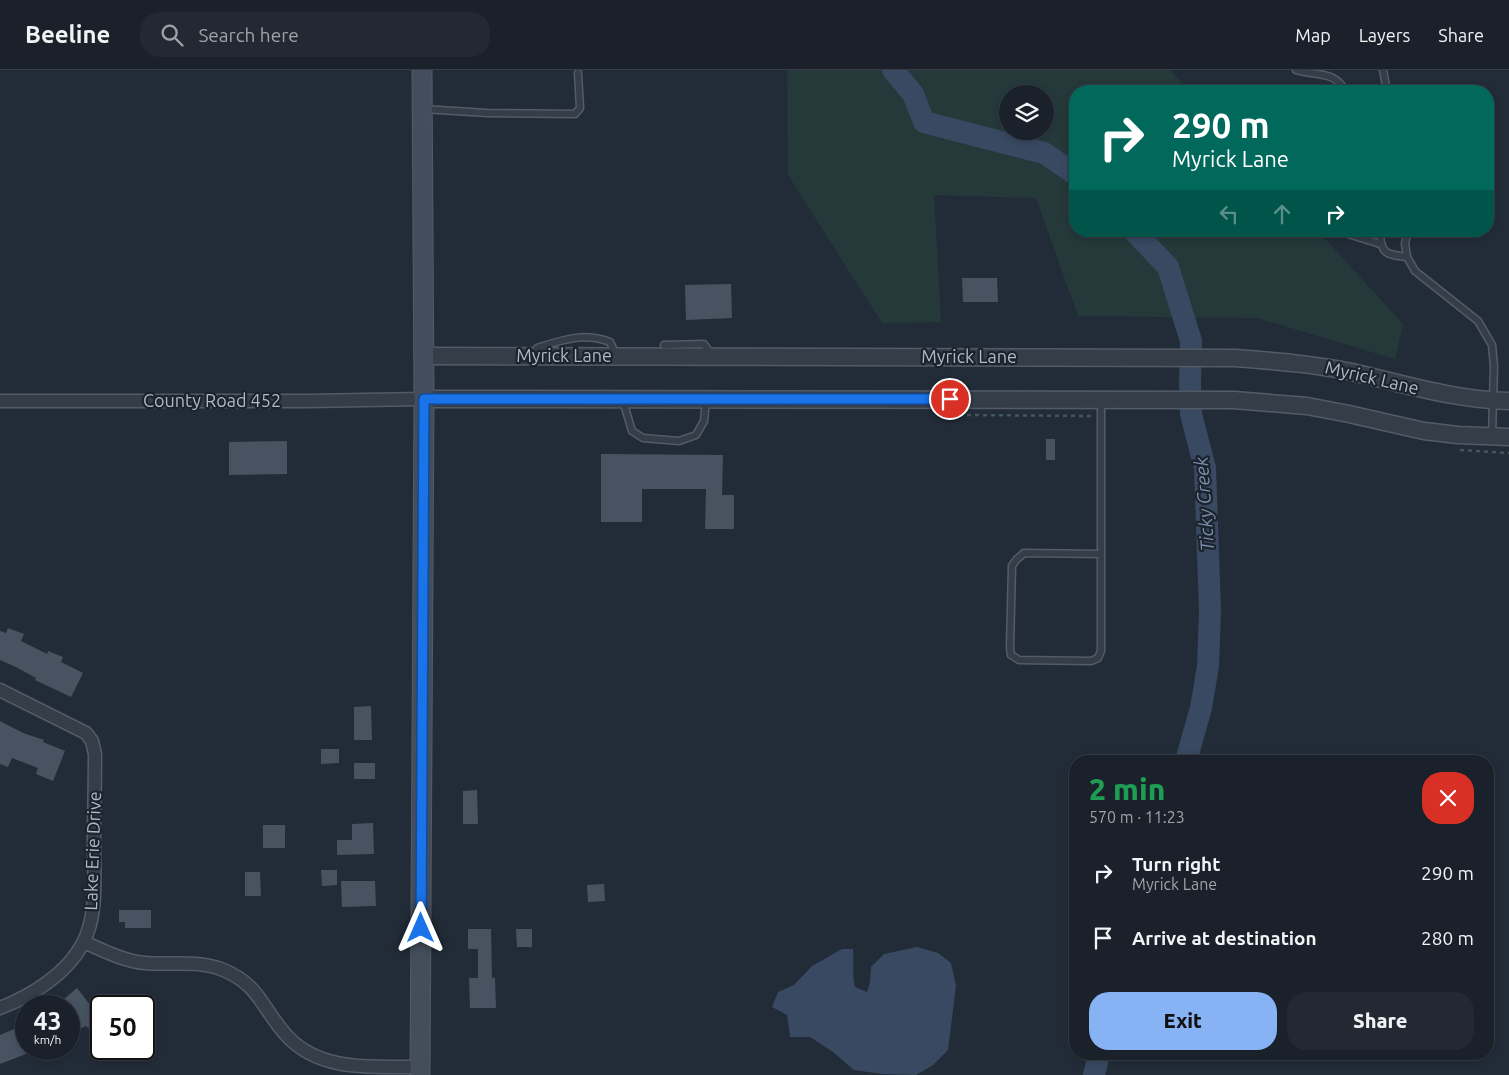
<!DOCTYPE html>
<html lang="en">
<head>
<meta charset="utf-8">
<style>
	body { margin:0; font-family:Ubuntu,sans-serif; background:#232932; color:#f1f3f6; height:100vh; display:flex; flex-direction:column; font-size:19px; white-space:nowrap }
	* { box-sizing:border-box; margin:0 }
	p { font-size:16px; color:#9fa3a8 }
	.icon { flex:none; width:28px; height:28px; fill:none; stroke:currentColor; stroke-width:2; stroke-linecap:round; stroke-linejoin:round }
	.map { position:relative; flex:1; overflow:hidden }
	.panel { position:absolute; left:1069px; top:685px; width:425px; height:305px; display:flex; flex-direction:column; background:#1a212a; border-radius:20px; box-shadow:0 2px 8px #0003,0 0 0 1px #383e47 }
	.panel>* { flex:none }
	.hud { position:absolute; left:1069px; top:15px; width:425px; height:152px; border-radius:20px; box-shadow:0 2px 8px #0003,0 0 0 1px #383e47; background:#00695c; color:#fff; overflow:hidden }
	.controls { position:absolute; left:999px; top:15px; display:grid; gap:10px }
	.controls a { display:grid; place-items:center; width:55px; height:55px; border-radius:50%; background:#1a212a; box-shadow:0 2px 8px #0003,0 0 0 1px #383e47; font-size:25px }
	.speed { position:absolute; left:15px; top:925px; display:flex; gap:10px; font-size:25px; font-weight:700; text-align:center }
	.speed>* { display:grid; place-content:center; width:65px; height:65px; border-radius:50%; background:#1a212a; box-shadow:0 2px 8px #0003,0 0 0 1px #383e47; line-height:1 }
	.speed small { font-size:12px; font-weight:400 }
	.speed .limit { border:2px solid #111; border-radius:8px; background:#fff; color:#111 }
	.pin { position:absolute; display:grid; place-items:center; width:42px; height:42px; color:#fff; margin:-21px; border:2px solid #fff; border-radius:50%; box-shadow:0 1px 5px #0007 }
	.me { position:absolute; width:55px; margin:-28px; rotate:0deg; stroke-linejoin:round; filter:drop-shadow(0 0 4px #0008) }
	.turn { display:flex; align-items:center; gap:18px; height:105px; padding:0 20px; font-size:22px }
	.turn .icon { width:65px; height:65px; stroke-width:2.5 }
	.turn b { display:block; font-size:35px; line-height:42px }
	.lanes { display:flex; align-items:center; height:48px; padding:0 20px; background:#0003; justify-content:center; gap:25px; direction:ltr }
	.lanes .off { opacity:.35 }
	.round { display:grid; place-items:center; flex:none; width:52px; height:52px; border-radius:20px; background:#232932 }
	.overview { display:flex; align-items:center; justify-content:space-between; height:85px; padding:0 20px }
	h1 { font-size:30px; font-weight:800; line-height:38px; color:#1e9e55 }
	.cta { display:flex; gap:10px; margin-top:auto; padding:10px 20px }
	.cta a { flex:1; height:58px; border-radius:20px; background:#87b2f3; color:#111; font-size:20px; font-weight:800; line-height:58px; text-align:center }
	.cta a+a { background:#232932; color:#f1f3f6 }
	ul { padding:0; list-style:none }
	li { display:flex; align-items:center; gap:15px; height:65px; padding:0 20px }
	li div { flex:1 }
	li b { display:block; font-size:19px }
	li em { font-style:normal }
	header { display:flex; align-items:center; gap:30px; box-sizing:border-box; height:70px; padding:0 25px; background:#1a212a; border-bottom:1px solid #383e47 }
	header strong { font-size:24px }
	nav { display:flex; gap:28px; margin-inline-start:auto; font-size:18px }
	.search { width:350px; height:45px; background:#232932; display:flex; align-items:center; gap:12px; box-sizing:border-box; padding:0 18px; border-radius:20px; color:#9fa3a8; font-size:19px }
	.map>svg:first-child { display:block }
	.green { fill:#25393a; fill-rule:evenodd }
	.water { fill:#384961 }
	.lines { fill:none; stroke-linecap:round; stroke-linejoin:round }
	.river { stroke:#384961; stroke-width:22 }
	.building { fill:#485362 }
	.service-casing { stroke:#535b66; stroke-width:9 }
	.minor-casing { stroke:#535b66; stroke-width:15 }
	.tertiary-casing { stroke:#535b66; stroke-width:19 }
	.secondary-casing { stroke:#535b66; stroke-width:21 }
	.path { stroke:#435658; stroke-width:2.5; stroke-dasharray:4 4; stroke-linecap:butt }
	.service { stroke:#353d48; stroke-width:6 }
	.minor { stroke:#353d48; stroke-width:12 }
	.tertiary { stroke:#353d48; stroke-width:16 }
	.secondary { stroke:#444d5b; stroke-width:19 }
	.route-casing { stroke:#114b97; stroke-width:12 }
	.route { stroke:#1a73e8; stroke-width:9 }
	.labels { text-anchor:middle; stroke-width:4.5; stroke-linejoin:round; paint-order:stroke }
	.street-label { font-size:18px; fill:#b0b8c5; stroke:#1b232d }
	.water-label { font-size:19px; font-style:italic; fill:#798fab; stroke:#1b232d }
</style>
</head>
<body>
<header>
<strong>Beeline</strong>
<div class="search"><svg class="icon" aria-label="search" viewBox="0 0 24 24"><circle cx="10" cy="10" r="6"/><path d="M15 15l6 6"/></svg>Search here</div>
<nav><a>Map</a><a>Layers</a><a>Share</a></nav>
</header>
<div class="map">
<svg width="1509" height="1005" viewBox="0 0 1509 1005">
	<rect width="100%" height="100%" fill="#222c38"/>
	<path class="green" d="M787,0H1170L1189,21H1075V161H1318L1403,254L1395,289L1257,248L1078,246L1036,128L934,125L941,252L882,253L788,105ZM1008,24H1045V61H1008Z"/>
	<path class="water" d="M917,877L938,883L951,893L956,916L948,980L933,995L916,1005L882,1004L854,1000L833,982L810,967H790L787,945L772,937L778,922L794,915L812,896L842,879H853C854,892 852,905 855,917L867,922L870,912L871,897L884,884Z"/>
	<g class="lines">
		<g class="river">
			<path d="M893,0L913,24L924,52L1044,83L1075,104"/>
			<path d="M1134,161L1168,197L1191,271L1190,314L1191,344L1205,398L1210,540L1208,596L1201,638L1186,691"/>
			<path d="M1094,1005L1099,984"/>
		</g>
	</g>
	<g class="building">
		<path d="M962,208H997L998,232H963Z"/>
		<path d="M731,214L732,248L686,250L685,215Z"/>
		<rect x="1046" y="369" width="9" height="21"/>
		<path d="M287,371V404L229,405V372Z"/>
		<path d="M601,384L723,385L722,425H734V459H705L706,419H642V452H601Z"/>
		<path d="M8,558L24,564L21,571L47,584L48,581L63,587L61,592L83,603L71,627L35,610L36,608L16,597L0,590V561L6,563Z"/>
		<path d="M371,636L372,670H354V637Z"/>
		<path d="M0,651L23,663L44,670L43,672L65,681L53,711L36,704L38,698L12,688L8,697L0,694Z"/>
		<path d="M321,679H339V693L321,694Z"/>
		<rect x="354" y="693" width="21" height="16"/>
		<path d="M477,720L478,754H463V721Z"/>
		<path d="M373,753L374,784L337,785V770H352V754Z"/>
		<rect x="263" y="755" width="22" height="23"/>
		<path d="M321,800H337V815L322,816Z"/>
		<path d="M245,802H260L261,826H245Z"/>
		<path d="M341,811H375L376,836L342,837Z"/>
		<path d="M604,814L605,831L588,832L587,815Z"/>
		<path d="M119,840H151V858H125V852H119Z"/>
		<path d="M468,859H491L492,908H495L496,938H470L469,908H478V879H468Z"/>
		<path d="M516,859H532V877H517Z"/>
		<path d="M77,918L101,949L89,959L86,956L69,964V935L64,929Z"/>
		<path d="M26,954V984L0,994V965Z"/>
	</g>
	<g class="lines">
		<g class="service-casing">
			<g id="service">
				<path d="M1296,0C1314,6 1335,0 1345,21"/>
				<path d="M1383,0L1387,21"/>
				<path d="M423,39L487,43L575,44L580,38L578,3"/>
				<path d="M1345,161L1348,164L1380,174"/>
				<path d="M1380,161C1380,184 1387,185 1407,187"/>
				<path d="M1408,161L1405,173L1407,187L1415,201L1478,251L1492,275L1494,296L1492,366"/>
				<path d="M664,275L704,274L708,280V285"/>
				<path d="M534,286L537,278C563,270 583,262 610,272L616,285"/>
				<path d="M623,331L632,361L643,368L679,371L696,365L704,351L706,330"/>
				<path d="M1101,331V581L1098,588L1091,591L1019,590L1011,585L1010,578L1012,496L1016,490L1024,483L1101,484"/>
			</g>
		</g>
		<g class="minor-casing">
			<g id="minor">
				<path d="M0,331H307L424,329"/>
				<path d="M0,620L86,663L92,671L95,684C95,714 94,745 94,775C94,806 98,845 83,873C67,904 31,926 0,938"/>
				<path d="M84,872C104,881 124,891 145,893C171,895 196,890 221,899C260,914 262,939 287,966C321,1003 375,996 420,997"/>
			</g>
		</g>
		<g class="tertiary-casing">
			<g id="tertiary">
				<path d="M424,286L1235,288C1274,291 1313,294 1352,302C1404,314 1455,330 1509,331"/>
				<path d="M424,329L1234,330L1307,336L1349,344L1424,361L1458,365L1509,367"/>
			</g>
		</g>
		<g class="secondary-casing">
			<path id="secondary" d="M420,1005L424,329L422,0"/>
		</g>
		<g class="path">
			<path d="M967,345L1092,346"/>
			<path d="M1460,380L1509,383"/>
		</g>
		<use href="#service" class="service"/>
		<use href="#minor" class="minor"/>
		<use href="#tertiary" class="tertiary"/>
		<use href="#secondary" class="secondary"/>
	</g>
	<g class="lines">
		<g class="route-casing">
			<path id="route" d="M421,858L424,329H950"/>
		</g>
		<use href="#route" class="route"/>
	</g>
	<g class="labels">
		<g class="street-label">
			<text x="564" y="292">Myrick Lane</text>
			<text x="969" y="293">Myrick Lane</text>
			<text transform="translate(1372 308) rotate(13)" y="6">Myrick Lane</text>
			<text x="212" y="337">County Road 452</text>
			<text transform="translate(93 781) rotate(-88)" y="6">Lake Erie Drive</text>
		</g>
		<g class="water-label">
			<text transform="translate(1204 434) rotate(-94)" y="7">Ticky Creek</text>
		</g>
	</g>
</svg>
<div class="controls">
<a><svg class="icon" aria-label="layers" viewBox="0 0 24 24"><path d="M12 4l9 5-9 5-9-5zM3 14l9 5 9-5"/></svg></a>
</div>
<div class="speed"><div>43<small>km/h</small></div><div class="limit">50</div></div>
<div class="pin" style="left:950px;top:329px;background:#d93025"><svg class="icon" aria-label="arrive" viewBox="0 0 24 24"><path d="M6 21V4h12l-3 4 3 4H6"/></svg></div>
<svg class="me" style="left:421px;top:858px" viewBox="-20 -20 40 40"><path d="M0-17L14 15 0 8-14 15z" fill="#1a73e8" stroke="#fff" stroke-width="4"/></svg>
<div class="hud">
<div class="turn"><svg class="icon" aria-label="right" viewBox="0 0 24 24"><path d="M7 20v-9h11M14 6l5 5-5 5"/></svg><div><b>290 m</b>Myrick Lane</div></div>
<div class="lanes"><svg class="icon off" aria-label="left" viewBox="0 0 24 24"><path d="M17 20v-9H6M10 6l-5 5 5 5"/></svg><svg class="icon off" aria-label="ahead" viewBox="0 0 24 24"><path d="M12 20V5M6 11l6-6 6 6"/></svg><svg class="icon" aria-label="right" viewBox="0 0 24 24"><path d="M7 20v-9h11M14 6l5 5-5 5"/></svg></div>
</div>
<section class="panel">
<div class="overview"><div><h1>2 min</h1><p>570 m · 11:23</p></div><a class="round" style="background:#d93025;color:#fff"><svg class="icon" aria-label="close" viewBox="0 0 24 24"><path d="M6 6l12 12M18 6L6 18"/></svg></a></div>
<ul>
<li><svg class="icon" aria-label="right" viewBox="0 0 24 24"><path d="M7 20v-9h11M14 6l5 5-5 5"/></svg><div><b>Turn right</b><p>Myrick Lane</p></div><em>290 m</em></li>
<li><svg class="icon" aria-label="arrive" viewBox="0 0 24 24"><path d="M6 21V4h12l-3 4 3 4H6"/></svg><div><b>Arrive at destination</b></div><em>280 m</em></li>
</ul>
<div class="cta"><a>Exit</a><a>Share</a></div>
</section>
</div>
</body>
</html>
